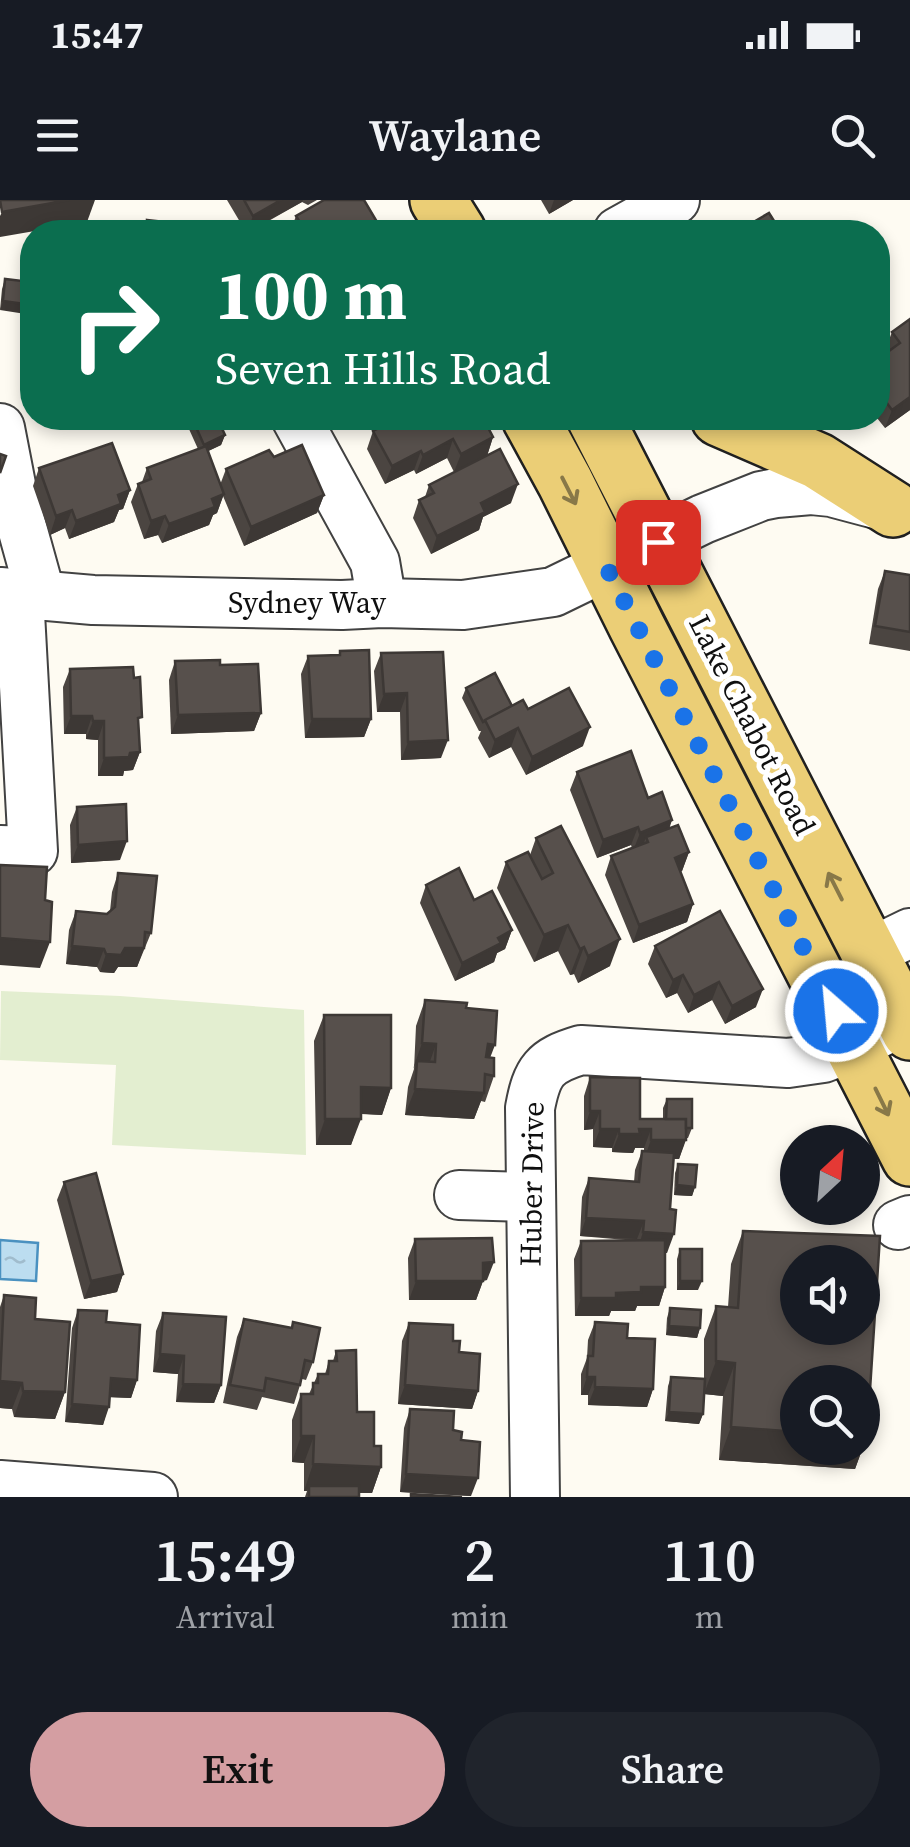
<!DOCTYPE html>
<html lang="en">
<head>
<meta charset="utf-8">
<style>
	body { margin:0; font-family:"Source Serif 4",serif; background:#20242c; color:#f1f3f6; height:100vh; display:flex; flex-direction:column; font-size:38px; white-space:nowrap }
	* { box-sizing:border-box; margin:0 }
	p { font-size:32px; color:#9ea1a6 }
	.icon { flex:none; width:55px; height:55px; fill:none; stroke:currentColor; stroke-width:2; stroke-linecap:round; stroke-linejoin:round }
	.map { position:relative; height:1297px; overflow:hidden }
	.sheet { display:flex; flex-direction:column; background:#171b24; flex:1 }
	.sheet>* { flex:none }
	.banner { position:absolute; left:20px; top:20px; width:870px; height:210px; border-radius:40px; box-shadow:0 5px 15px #0003; background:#0b6e4f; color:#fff; overflow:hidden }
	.needle { width:65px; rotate:26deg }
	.fabs { position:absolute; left:780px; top:925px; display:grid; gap:20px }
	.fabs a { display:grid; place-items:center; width:100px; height:100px; border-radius:50%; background:#171b24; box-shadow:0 5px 15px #0003; font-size:50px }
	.pin { position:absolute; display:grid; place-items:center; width:85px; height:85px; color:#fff; margin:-42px; border-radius:20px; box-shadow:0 5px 15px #0006 }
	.me { position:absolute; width:110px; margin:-55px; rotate:333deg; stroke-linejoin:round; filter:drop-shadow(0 0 8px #0008) }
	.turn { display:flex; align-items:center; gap:35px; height:210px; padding:0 30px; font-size:45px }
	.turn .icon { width:130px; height:130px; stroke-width:2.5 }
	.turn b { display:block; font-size:70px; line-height:85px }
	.eta { display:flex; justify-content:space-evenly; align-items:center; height:170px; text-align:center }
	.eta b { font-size:60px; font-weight:600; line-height:70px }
	.button { display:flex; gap:20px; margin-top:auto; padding:20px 30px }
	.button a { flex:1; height:115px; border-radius:60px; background:#d49ea2; color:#111; font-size:40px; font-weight:600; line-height:115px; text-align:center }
	.button a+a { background:#20242c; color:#f1f3f6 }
	.status { display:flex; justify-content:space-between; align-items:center; height:70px; padding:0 50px; background:#171b24; direction:ltr }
	.status svg { height:28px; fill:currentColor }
	header { display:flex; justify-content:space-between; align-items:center; height:130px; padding:0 30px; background:#171b24; font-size:45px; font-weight:600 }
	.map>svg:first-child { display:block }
	.pitch { fill:#e3eed0 }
	.water { fill:url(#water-ripples); stroke:#4a91c0; stroke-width:2.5 }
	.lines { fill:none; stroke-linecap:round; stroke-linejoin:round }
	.minor-casing { stroke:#424242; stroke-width:52 }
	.major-casing { stroke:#202020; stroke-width:60 }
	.minor { stroke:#fff; stroke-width:48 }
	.major { stroke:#ebce76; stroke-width:55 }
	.wall { fill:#4b4541 }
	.shaded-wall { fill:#3d3835 }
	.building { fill:#57504c; stroke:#3d3835; stroke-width:2.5; fill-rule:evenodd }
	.oneway { stroke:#887848 }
	.route { stroke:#1a73e8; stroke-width:18; stroke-dasharray:0 32.4 }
	.labels { text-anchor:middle; stroke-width:10; stroke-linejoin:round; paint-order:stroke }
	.street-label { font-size:30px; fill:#0f0f0f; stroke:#fff }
</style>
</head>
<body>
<div class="status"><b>15:47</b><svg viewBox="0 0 49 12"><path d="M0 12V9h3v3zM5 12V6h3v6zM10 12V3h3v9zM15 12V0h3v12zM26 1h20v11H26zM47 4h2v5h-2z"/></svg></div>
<header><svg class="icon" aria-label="menu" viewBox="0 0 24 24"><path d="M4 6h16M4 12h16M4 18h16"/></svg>Waylane<svg class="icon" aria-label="search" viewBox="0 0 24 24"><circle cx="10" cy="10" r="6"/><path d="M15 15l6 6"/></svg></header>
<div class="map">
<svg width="910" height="1297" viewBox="0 0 910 1297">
	<defs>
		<pattern id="water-ripples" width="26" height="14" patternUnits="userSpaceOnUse" patternTransform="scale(2.5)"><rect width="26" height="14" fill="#bcddf0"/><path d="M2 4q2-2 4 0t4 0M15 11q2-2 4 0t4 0" fill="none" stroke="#a0bccd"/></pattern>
	</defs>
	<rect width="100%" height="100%" fill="#fefbf2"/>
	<path class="pitch" d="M1,791L120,796L304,810L306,955L112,945L116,865L0,860Z"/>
	<path class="water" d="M0,1040L38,1043L36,1081L0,1079Z"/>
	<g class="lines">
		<g class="minor-casing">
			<g id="minor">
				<path d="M618,32L675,0"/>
				<path d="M296,218L375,362L382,403"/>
				<path d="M0,228L13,295L41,396"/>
				<path d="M0,392L93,400L342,405L382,403L463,405L553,392L703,319L761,296L776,293L811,290L831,292L876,304"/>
				<path d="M0,650L33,651L19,395"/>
				<path d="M869,753L910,733"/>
				<path d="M459,995L530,997"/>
				<path d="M898,1025L910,1020"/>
				<path d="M0,1285L153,1297"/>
				<path d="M535,1297L530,908C537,871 544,861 581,850L788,863L823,858L854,846L883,831"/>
			</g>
		</g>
		<g class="major-casing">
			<g id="major">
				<path d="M438,0L458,32"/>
				<path d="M530,218L565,282L637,427L910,958"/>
				<path d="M595,218L910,832"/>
				<path d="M719,218L818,261L893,309"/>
			</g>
		</g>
		<use href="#minor" class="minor"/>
		<use href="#major" class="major"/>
	</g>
	<g class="wall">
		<path d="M227,0H317L308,5L302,2L249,32H246Z"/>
		<path d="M541,0H573L549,14Z"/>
		<path d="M296,16L383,32H290Z"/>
		<path d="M32,74L0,110L2,89L5,79L22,81Z"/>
		<path d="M910,119V210L885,228L877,218L878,159L887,153L885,150L892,132Z"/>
		<path d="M184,218H217L225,235L221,245L208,251L220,285L226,269L274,257L324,295L317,313L244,346L223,296L217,313L213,315L209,325L162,343L158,335L144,339L131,302L138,284L142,282L147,268L198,249Z"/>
		<path d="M373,231L493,237L487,256L454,272L447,258L416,274L414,270L385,284L367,249Z"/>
		<path d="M39,268L130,290L123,309L119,310L114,322L69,339L65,328L50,335L33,286Z"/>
		<path d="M429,285L511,303L483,317L479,330L431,354L413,318L419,300L425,297Z"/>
		<path d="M885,371L910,375V451L869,444L878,389Z"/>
		<path d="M340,451L371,519L364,537L305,538L301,474L308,456L339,455Z"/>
		<path d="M443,452L441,558L401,560L400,512H377L374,471L381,453Z"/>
		<path d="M175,461L261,513L254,531L171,534L169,480Z"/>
		<path d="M70,469L139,527L140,552L133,570L124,571L123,576H98V540L86,539V534H64L63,487Z"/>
		<path d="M466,488L512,506L528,509L583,546L526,575L511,547L489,558L478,538L481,531H479L462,498Z"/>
		<path d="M577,572L670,628L689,652L682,671L680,672L693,704L687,722L633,743L605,675L611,656L632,648L631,645L597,658L570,590Z"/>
		<path d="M77,607L120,660L71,663L70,625Z"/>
		<path d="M536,638L610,766L578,783L574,774L570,775L558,751L534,762L497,688L506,662L530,655Z"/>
		<path d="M118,673L151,733L137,767H118L114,773L100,772L97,767L66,764L69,730L76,711L107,714L110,711L112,692Z"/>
		<path d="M426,685L474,700L512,730L505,749L497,753L494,762L455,781L420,703Z"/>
		<path d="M720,711L756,807L725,824L712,800L688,813L677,793L666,798L648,764L655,746Z"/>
		<path d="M425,800L466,808L490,858L494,876L485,902L481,901L474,919L405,915L408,887L414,869L416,826Z"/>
		<path d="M324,815L391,888L382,915L361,914L351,945H316L314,841Z"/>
		<path d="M590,877L640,919H663V908L667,899L692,928L688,938H686L679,959H673L667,1053H665V1087L659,1106H637L635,1111H611L609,1116H575L574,1059L581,1041H637L580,1036L582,997L589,978L634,982L635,970L642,951H644V948H635L633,953L612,952V948L593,947V929L584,930V896Z"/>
		<path d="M678,964L695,987L692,996L674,995L675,973Z"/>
		<path d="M64,982L123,1074L117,1092L84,1099L57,1000Z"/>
		<path d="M743,1031L867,1236L855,1269L719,1260L723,1196L704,1194L703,1214L699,1224L665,1221L668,1186L671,1177L704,1179V1139L716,1106L728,1107L731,1064Z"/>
		<path d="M415,1039L487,1080L483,1081L476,1100H409L408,1058Z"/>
		<path d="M680,1049L698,1090H677V1059Z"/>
		<path d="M4,1095L35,1119L65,1192L55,1219L14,1217L12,1209L0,1208V1107Z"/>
		<path d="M670,1108L700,1128L697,1138L666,1135L667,1118Z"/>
		<path d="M78,1110L137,1180L131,1198L110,1197L103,1225L65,1222L72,1128Z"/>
		<path d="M163,1113L221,1185L214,1203L176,1202L178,1174L153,1172L156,1131Z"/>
		<path d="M244,1119L291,1128L293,1122L313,1162L306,1180L302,1179L294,1204L262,1197L257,1210L223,1203L237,1137Z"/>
		<path d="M595,1122L627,1138L653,1189L647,1207L588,1205V1195H581V1174L587,1158L588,1140Z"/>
		<path d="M409,1123L453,1141L478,1191L472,1209L398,1204L402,1141Z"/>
		<path d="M336,1151L357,1212L374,1246L381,1267L372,1293H359V1297H305L307,1291H304V1263L292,1262V1220L301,1194H309L318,1174H325L329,1161H333Z"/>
		<path d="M410,1209L453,1230L461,1240L471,1296L400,1292L404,1228Z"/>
	</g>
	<g class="shaded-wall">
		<path d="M69,0H95L87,22L0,37V16L2,12Z"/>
		<path d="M281,0H303L302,2L247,32L253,16Z"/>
		<path d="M554,0H573L549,14Z"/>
		<path d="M3,101L32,105V115L0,110Z"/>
		<path d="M910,197V210L885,228L892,210Z"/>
		<path d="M225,235L221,245L200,255L204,245Z"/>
		<path d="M493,237L487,256L454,272L461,254Z"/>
		<path d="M453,239L447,258L416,274L423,255Z"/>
		<path d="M421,251L414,270L385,284L392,266Z"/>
		<path d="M518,284L511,303L483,317L479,330L431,354L437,336L481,303Z"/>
		<path d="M130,290L123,309L119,310L114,322L69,339L76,321L118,295Z"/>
		<path d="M224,294L217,313L213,315L209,325L162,343L169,324L212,299Z"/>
		<path d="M324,295L317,313L244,346L251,327Z"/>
		<path d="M72,310L65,328L50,335L56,316Z"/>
		<path d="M165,316L158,335L144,339L151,321Z"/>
		<path d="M407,493L400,512H377L384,494Z"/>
		<path d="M261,513L254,531L171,534L178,515Z"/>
		<path d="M71,516H92L86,534H64Z"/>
		<path d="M312,519H371L364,537L305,538Z"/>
		<path d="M93,521H104L98,540L86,539Z"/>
		<path d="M590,527L583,546L526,575L532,557Z"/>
		<path d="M518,528L511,547L489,558L495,540Z"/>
		<path d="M448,540L441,558L401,560L408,542Z"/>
		<path d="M140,552L133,570L124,571L123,576H98L104,558Z"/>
		<path d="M672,620L666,639L648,642L646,637L642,648L633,651L640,633Z"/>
		<path d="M638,627L631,645L597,658L603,640Z"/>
		<path d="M127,641L120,660L71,663L78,645Z"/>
		<path d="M689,652L682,671L668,677L675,658Z"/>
		<path d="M693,704L687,722L633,743L639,725Z"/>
		<path d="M568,725L558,751L534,762L544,735Z"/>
		<path d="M512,730L505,749L497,753L494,762L455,781L462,763L498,738Z"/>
		<path d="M0,738L50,742L40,768L0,765Z"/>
		<path d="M620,739L610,766L578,783L588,756Z"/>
		<path d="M72,746L104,749L97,767L66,764Z"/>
		<path d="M584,747L574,774L570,775L580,749Z"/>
		<path d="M125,748H144L137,767H118L114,773L100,772L106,754Z"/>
		<path d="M683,775L677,793L666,798L673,780Z"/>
		<path d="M719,782L712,800L688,813L694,795Z"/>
		<path d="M763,789L756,807L725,824L732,806Z"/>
		<path d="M422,843L436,844L427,870L417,861L413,869Z"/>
		<path d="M488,844L495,845L485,871Z"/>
		<path d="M361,887L391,888L382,915L351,913Z"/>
		<path d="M415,889L484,893L474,919L405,915Z"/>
		<path d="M590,911H600L593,929L584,930Z"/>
		<path d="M325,919H361L351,945H316Z"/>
		<path d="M600,929H619L612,948L593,947Z"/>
		<path d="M639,929H651L644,948H635L633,953L612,952L619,934Z"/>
		<path d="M651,940H686L679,959H644Z"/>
		<path d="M677,985L695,987L692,996L674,995Z"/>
		<path d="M586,1018L644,1021L637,1039L580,1036Z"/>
		<path d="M643,1032L674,1034L667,1053L637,1051Z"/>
		<path d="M494,1062L487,1080L477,1081L483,1063Z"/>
		<path d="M123,1074L117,1092L84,1099L91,1081Z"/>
		<path d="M416,1081H483L476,1100H409Z"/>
		<path d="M680,1081H702L698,1090H677Z"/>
		<path d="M641,1087H665L659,1106H637L635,1111H611L609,1116H575L581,1098Z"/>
		<path d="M669,1126L700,1128L697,1138L666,1135Z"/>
		<path d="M160,1154L184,1156L178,1174L153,1172Z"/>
		<path d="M716,1161L735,1163L723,1196L704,1194Z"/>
		<path d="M587,1177H595L588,1195H581Z"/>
		<path d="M111,1178L137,1180L131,1198L105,1197Z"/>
		<path d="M0,1181L22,1183L12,1209L0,1208Z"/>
		<path d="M183,1184L221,1185L214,1203L176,1202Z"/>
		<path d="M405,1185L478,1191L472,1209L398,1204Z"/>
		<path d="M595,1187L653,1189L647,1207L588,1205Z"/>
		<path d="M23,1191L65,1192L55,1219L14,1217Z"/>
		<path d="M72,1204L109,1207L103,1225L65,1222Z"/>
		<path d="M669,1212L703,1214L699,1224L665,1221Z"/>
		<path d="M731,1227L798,1232V1248H862V1236H867L855,1269L719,1260Z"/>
		<path d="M301,1236H314L304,1263L292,1262Z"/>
		<path d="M313,1264L381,1267L372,1293L309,1291V1286L307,1291H304Z"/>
		<path d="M406,1274L478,1278L471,1296L400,1292Z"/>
	</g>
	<g class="building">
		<path d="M0,0H69L2,12Z"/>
		<path d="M244,0H281L253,16Z"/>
		<path d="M324,0H364L383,32H306L296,16Z"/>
		<path d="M769,13L781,32H721L734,25L738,31Z"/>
		<path d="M147,20L184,24V32H147Z"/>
		<path d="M24,73L32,74V105L3,101L5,79L22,81Z"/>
		<path d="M910,119V197L892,210L878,191V159L900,143L892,132Z"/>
		<path d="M192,218H217L225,235L204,245Z"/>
		<path d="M399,218H477L479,221L483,218L493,237L461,254L453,239L423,255L421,251L392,266L373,231Z"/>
		<path d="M112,243L130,290L118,295L121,304L76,321L72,310L56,316L39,268Z"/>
		<path d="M302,245L324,295L251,327L226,269L269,250L274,257Z"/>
		<path d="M206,246L224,294L212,299L215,307L169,324L165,316L151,321L138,284L151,279L147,268Z"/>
		<path d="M500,249L518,284L481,303L485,312L437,336L419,300L434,293L429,285Z"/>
		<path d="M0,254L6,256L0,273Z"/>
		<path d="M885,371L910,375V432L875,426Z"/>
		<path d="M369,450L371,519H312L308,456L340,455V451Z"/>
		<path d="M443,452L448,540L408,542L407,493L384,494L381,453Z"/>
		<path d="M220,460V465L258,464L261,513L178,515L175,461Z"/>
		<path d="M133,467L134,478L140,477L142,517L138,518L140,552L130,553L129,557L104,558V521H93L92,516H71L70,469Z"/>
		<path d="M495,473L512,506L483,522L466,488Z"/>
		<path d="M569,488L590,527L532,557L518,528L495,540L485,520L523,500L528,509Z"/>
		<path d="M631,551L648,598L662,592L672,620L640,633L638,627L603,640L577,572Z"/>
		<path d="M126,604L127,641L78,645L77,607Z"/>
		<path d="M678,625L689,652L675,658L693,704L639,725L611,656L648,642L646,637Z"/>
		<path d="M561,626L620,739L588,756L584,747L580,749L568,725L544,735L506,662L528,652L542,679L553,673L536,638Z"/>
		<path d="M0,665L47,667L45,700L52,702L50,742L0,738Z"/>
		<path d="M459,668L474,700L492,691L512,730L498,738L501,743L462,763L426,685Z"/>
		<path d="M118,673L157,676L151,733L145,732L144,748H125L121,755L106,754L104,749L72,746L76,711L107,714L115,707Z"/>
		<path d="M720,711L763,789L732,806L719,782L694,795L683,775L673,780L655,746Z"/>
		<path d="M425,800L467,803L466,808L497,811L495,845L488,844L486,857L494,858V876L485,874L484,893L415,889L417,861L435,862L436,844L422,843Z"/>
		<path d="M324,815H391V888L361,887V919H325Z"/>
		<path d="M590,877L640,878V919H686V940H651V929H639L640,934H619V929H600V911H590Z"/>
		<path d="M667,899H692V928H686V919H666Z"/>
		<path d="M642,951L674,953L670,1009L676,1010L674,1034L643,1032L644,1021L586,1018L589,978L639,982Z"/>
		<path d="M678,964L697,965L695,987L677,985Z"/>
		<path d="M96,973L123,1074L91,1081L64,982Z"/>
		<path d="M743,1031L880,1036L867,1236H862V1182H798V1232L731,1227L735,1163L716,1161V1106L738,1108ZM798,1062H862V1128H798Z"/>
		<path d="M492,1038L494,1062L483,1063V1081H416L415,1039Z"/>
		<path d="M665,1040V1087H641V1092L616,1093V1098H581V1041Z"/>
		<rect x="680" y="1049" width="22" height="32"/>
		<path d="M4,1095L36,1098L35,1119L70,1122L65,1192L23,1191L22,1183L0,1181Z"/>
		<path d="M670,1108L701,1110L700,1128L669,1126Z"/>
		<path d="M78,1110L107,1111L106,1122L140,1125L137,1180L111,1178L109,1207L72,1204Z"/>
		<path d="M163,1113L226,1117L221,1185L183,1184L184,1156L160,1154Z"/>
		<path d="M244,1119L292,1128L293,1122L320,1128L313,1162L305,1160L300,1185L266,1178L264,1191L230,1185Z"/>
		<path d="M595,1122L628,1124L627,1138L655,1139L653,1189L595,1187V1177H587L588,1156H593Z"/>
		<path d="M409,1123L453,1125V1141H460L459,1152L480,1154L478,1191L405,1185Z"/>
		<path d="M356,1150L357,1212H374V1246H381V1267L313,1264L314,1236H301V1194H313V1183H318V1174H328L329,1161H337L336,1151Z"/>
		<path d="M671,1177L705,1179L703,1214L669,1212Z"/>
		<path d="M410,1209L454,1211L453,1230L462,1232L461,1240L480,1242L478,1278L406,1274Z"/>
		<rect x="309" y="1286" width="50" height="11"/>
		<path d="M411,1294L462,1297H411Z"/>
	</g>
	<defs><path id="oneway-shaft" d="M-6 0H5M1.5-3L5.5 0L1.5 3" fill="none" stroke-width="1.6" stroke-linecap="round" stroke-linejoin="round" transform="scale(2.5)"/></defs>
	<g class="oneway">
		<use href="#oneway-shaft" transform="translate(569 291) rotate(63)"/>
		<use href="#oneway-shaft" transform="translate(835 686) rotate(-117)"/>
		<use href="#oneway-shaft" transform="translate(882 902) rotate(64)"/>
	</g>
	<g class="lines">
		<path class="route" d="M658,342L606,366L836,811"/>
	</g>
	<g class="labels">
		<g class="street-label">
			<text x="307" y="413">Sydney Way</text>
			<text transform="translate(752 525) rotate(63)" y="10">Lake Chabot Road</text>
			<text transform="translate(532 984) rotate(-89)" y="10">Huber Drive</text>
		</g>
	</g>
</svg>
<div class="fabs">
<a><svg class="needle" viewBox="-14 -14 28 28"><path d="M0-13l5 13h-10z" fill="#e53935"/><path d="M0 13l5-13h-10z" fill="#9ea1a6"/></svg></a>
<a><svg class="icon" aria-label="sound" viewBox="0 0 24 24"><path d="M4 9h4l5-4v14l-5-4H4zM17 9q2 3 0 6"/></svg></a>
<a><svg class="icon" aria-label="search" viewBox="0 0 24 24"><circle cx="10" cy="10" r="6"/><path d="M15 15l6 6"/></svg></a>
</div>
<div class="pin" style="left:658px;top:342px;background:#d93025"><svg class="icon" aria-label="arrive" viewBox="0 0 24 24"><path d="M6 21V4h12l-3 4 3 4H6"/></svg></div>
<svg class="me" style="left:836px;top:811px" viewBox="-20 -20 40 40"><circle r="17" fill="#1a73e8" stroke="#fff" stroke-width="3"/><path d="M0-11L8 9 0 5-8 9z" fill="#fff"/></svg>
<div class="banner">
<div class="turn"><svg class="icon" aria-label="right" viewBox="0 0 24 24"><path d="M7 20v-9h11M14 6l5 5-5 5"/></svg><div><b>100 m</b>Seven Hills Road</div></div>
</div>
</div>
<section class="sheet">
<div class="eta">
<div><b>15:49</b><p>Arrival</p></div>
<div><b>2</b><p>min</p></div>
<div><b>110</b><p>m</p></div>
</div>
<div class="button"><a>Exit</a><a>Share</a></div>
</section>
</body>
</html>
